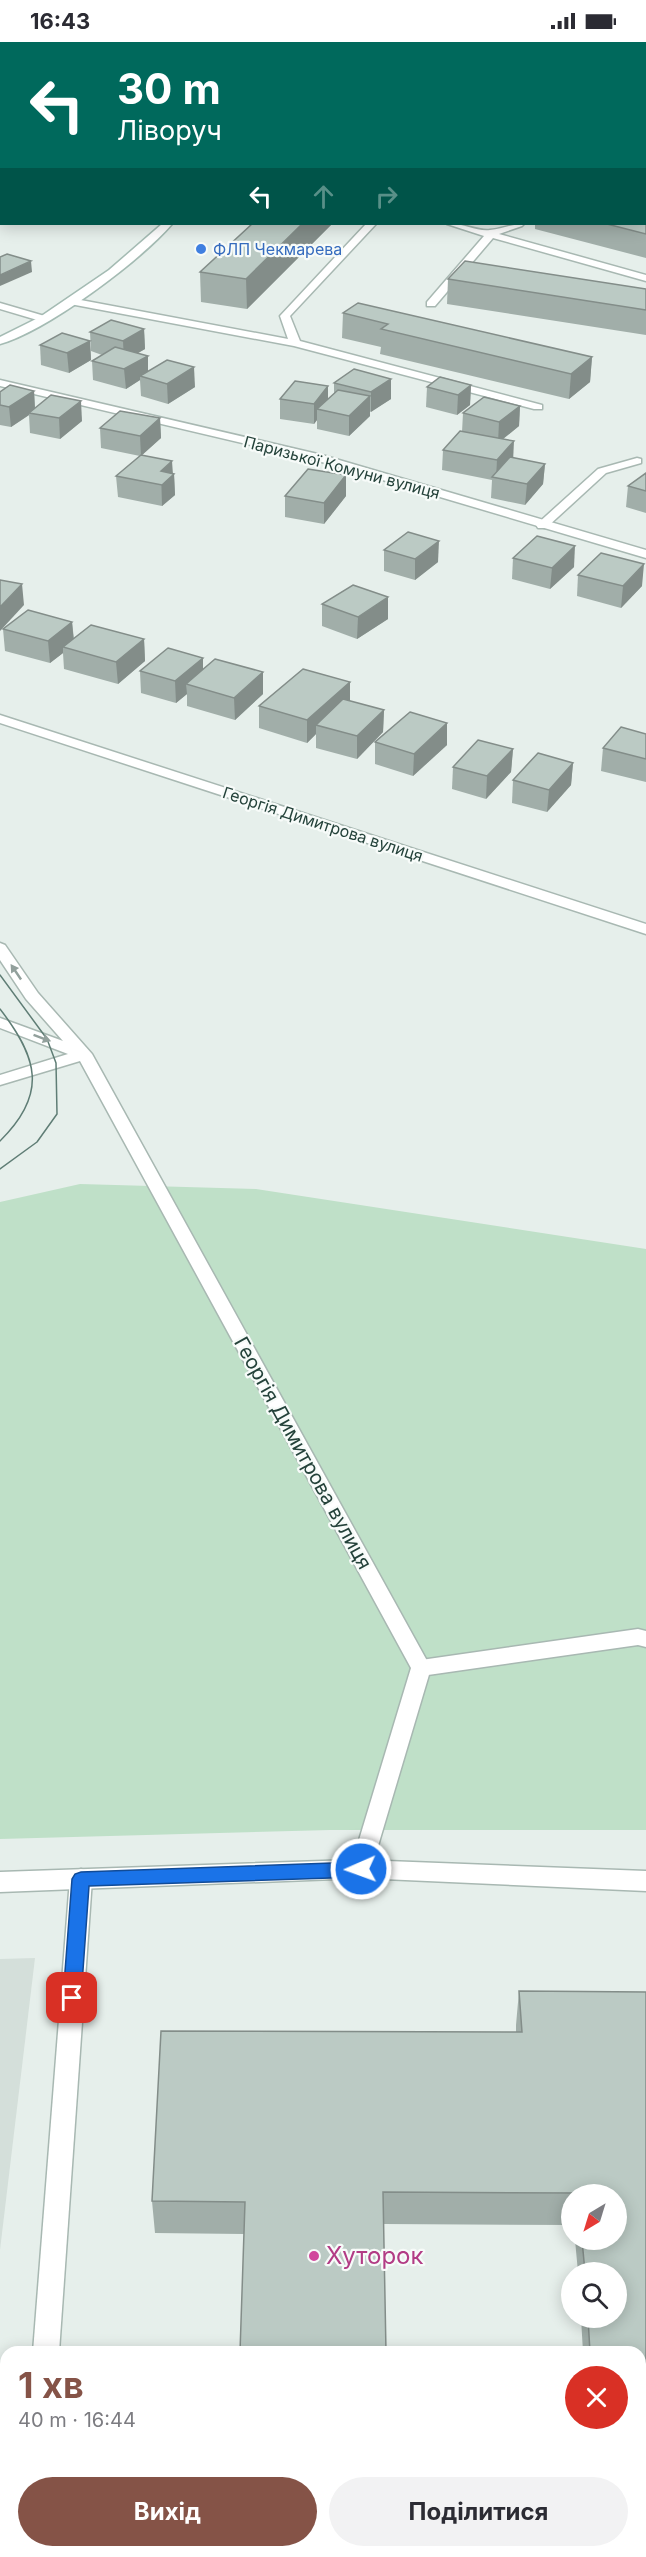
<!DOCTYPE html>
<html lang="uk">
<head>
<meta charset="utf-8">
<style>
	body { margin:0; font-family:Inter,sans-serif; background:#f2f2f3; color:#2b2b33; height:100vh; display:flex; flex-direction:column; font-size:22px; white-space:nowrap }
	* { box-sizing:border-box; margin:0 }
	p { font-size:20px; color:#7c7c81 }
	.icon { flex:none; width:33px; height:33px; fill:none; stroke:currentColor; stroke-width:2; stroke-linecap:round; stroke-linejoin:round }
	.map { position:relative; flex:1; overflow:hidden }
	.side { position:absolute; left:0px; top:2304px; width:646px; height:212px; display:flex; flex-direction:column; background:#fff; border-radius:18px 18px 0 0; box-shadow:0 3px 15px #0003 }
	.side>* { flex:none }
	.guide { position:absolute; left:0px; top:0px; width:646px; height:183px; box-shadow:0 3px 15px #0003; background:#00695c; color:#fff; overflow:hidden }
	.needle { width:39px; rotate:218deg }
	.fabs { position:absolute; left:561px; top:2142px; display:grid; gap:12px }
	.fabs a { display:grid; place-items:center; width:66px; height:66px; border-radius:50%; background:#fff; box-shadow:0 3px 15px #0003; font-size:30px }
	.pin { position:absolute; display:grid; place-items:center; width:51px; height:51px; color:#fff; margin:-26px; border-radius:12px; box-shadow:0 3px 9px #0006 }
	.me { position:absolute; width:66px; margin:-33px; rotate:268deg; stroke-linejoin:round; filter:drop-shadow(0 0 4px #0008) }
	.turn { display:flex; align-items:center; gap:21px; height:126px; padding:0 18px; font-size:27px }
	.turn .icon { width:78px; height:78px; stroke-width:2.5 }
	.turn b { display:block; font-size:42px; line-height:51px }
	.lanes { display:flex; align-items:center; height:57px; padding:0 18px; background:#0003; justify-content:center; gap:30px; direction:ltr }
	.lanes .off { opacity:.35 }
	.round { display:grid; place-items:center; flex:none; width:63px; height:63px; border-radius:32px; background:#f2f2f3 }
	.headline { display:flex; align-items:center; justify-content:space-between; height:102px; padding:0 18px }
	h1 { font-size:36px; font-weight:700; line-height:45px; color:#855347 }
	.action { display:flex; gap:12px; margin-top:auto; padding:12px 18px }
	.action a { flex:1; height:69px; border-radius:36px; background:#855347; color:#fff; font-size:24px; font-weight:700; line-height:69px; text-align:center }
	.action a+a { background:#f2f2f3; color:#2b2b33 }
	.status { display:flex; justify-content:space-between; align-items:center; height:42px; padding:0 30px; background:#fff; direction:ltr }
	.status svg { height:16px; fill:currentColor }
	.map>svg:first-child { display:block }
	.built { fill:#d4dfda }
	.green { fill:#bfe0c8 }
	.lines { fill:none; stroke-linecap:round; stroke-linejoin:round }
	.lane-casing { stroke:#a8b8b2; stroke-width:3 }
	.street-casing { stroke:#a8b8b2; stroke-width:3 }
	.secondary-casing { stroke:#a4bbb3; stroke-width:3 }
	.lane { fill:#fff; fill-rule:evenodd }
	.street { fill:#fff; fill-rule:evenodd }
	.secondary { fill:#fff; fill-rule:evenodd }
	.tram { stroke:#5f7d75; stroke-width:1.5 }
	.wall { fill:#a1aea9 }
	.shaded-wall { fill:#838d89 }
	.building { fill:#bbcac4; stroke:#838d89; stroke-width:1.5 }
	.oneway { fill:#92a09c }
	.route { fill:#1a73e8; stroke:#114b97; stroke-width:1.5 }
	.shop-dot { fill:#3f7fe0; stroke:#f7fbf9; stroke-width:2 }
	.hotel-dot { fill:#d1479c; stroke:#f7fbf9; stroke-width:2 }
	.labels { text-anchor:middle; stroke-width:4.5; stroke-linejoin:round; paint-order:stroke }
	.far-shop-label { font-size:16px; fill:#366cbe; stroke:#f7fbf9; text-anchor:start }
	.far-street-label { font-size:16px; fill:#24423a; stroke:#f7fbf9 }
	.street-label { font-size:20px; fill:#24423a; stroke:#f7fbf9 }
	.near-hotel-label { font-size:24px; fill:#b23c85; stroke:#f7fbf9; text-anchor:start }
</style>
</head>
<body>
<div class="status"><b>16:43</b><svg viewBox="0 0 49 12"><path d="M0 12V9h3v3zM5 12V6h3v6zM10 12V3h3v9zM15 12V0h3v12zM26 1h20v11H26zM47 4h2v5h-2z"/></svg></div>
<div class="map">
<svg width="646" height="2515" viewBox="0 0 646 2515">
	<rect width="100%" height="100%" fill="#e6efeb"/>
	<path class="built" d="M35,1916L0,2208V1917Z"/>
	<path class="green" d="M80,1142L256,1147L646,1207V1788H330L0,1797V1160Z"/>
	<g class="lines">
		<g class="lane-casing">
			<g id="lane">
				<rect x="645" y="68" width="1" height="6"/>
				<path d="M366,182H376L290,274L300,299L542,363V367H534L294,304L70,262L65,259L70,256L288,297L280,274Z"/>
				<path d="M447,182C461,180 477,190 490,188C502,187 511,182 524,182L522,184L499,192L646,233V239L493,196L435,264H427V260L484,194Z"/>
				<path d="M637,416L641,417V421L606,431L546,486H538L536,483L598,427Z"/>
				<path d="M638,1587L646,1589V1605L638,1603L421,1634L414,1632L411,1626L414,1620L421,1618Z"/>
				<path d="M361,1818L646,1829V1849L361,1836L353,1834L350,1827L353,1820Z"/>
				<path d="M81,1827L89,1830L92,1837L59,2310H33L70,1837L73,1830Z"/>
				<rect x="17" y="2510" width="28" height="5"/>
			</g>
		</g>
		<g class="street-casing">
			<g id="street">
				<path d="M0,0L8,2H2V4Z"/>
				<path d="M0,261L48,275L49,277L44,280L0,267Z"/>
				<path d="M0,338L322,413L646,508V516L315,418L0,344Z"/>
				<path d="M0,673L646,882V892L0,681Z"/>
				<path d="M0,901L5,903L38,951L92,1012L431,1626L369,1834L361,1836L0,1850V1830L353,1818L411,1626L80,1019L0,1043V1033L68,1012L0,986V976L63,999L26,957L0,918Z"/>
			</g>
		</g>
		<g class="secondary-casing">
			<g id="secondary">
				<path d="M363,0H372L362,2Z"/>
				<path d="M162,182H172C140,219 47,289 0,302V295L40,275L109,228Z"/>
			</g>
		</g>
		<use href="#lane" class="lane"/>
		<use href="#street" class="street"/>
		<use href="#secondary" class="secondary"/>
		<g class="tram">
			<path d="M0,933L47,997L56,1021L57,1072L37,1100L0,1127"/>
			<path d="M0,967C38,1016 48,1052 0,1099"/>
		</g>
	</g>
	<g class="wall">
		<path d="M78,0H184V1L91,2Z"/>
		<path d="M510,0H632L623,2H510Z"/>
		<path d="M0,9L2,10V36H0Z"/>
		<path d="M646,99V134H645V100Z"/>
		<path d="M646,171V216L535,187V182H645Z"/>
		<path d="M252,182H332L247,267L201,260L200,230Z"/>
		<path d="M448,237L646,247V293L447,262Z"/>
		<path d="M343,271L592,315L590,340L569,357L380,312L381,305L342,296Z"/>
		<path d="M144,287L145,307L138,311L148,330L195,345L168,362L141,354L140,338L126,347L93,338L92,319L102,313L91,309L90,290Z"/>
		<path d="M90,299L91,318L69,331L41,323L40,303Z"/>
		<path d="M354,327L391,357L370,370V374L349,394L317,387V378L314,382L280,377V357L328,344V357L334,352V341Z"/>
		<path d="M471,343L470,363L457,373L426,365L427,345Z"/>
		<path d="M34,349L35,365L82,379L60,397L30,391L29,373L11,385L0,383V350Z"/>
		<path d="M520,364L519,384L503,397L513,416L545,422L543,442L525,463L491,456L492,438L442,428L443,408L462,390L463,371Z"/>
		<path d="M160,376L161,396L142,413L174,432L175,453L162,464L118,455L116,434L140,414L101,406L100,386Z"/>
		<path d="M646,431V471L626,465L628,444Z"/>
		<path d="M346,433V454L324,482L285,475V454Z"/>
		<path d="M384,508L438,520L415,538L384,529Z"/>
		<path d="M513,516L574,525L550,547L512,537Z"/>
		<path d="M578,533L642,544L621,566L577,554Z"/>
		<path d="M322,562L388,577L357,597L322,584Z"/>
		<path d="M72,580L74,597H144L145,619L118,642L64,627L63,611L50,621L5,609L3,587Z"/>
		<path d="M203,616V628L263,652L235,678L187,664V652L176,661L141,651L140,629Z"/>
		<path d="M350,640V659L384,668L383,690L357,717L316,706V692L307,701L259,686V664Z"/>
		<path d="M646,692V740L601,729L603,706Z"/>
		<path d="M375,700L447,703L413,734L375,722Z"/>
		<path d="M513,707L511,730L486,757L452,747L453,725Z"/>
		<path d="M573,721L571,743L547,770L512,761L513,738Z"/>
		<path d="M519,1949L646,1950V2428H640V2310H583L581,2276H616V2230H578L575,2198H616V2152H572V2183L384,2182L244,2192L155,2191L152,2159L516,1990V1983Z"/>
	</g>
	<g class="shaded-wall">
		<path d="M171,0H184V1L171,2Z"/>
		<path d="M531,0H632L623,2H531Z"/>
		<path d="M302,182H332L247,267L246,237Z"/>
		<path d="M31,219L32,230L0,244V233Z"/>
		<path d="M144,287L145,307L124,319L123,299Z"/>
		<path d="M90,299L91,318L69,331L67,311Z"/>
		<path d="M148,314V334H140V338L126,347L124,327Z"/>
		<path d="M592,315L590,340L569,357L571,332Z"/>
		<path d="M194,325L195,345L168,362L167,342Z"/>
		<path d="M391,337V357L371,370V350Z"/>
		<path d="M471,343L470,363L457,373L458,353Z"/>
		<path d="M328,344V364L317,367V378L314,382V362Z"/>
		<path d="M34,349L35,369L29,371V373L11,385L9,365Z"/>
		<path d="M370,354V374L349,394V374Z"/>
		<path d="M81,359L82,379L60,397L59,376Z"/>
		<path d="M520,364L519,384L498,401L499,380Z"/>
		<path d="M160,376L161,396L141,414L140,394Z"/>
		<path d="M514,399L513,420L496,436L497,418Z"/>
		<path d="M172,419L173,433L174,432L175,453L162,464L161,429Z"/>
		<path d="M545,422L543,442L525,463L527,442Z"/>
		<path d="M346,433V454L324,482V461Z"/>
		<path d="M439,499L438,520L415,538V517Z"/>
		<path d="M575,504L574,525L550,547L552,526Z"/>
		<path d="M644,522L642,544L621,566L623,544Z"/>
		<path d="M22,542L24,563L0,589V565Z"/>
		<path d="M388,555V577L357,597L358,575Z"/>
		<path d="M72,580L74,602L63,605V611L50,621L48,599Z"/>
		<path d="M144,597L145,619L118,642L116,620Z"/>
		<path d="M203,616V638L186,642L187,652L176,661L175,639Z"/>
		<path d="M263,630V652L235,678L234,656Z"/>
		<path d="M350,640V662L316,683V692L307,701V678Z"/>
		<path d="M384,668L383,690L357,717V694Z"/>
		<path d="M447,681V703L413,734L414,712Z"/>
		<path d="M513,707L511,730L486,757L487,734Z"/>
		<path d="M573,721L571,743L547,770L549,748Z"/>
	</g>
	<g class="building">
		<path d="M433,0H484L482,2H432Z"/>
		<path d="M2,18V27H0V19Z"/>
		<path d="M645,171H646V192L607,182H645Z"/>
		<path d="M252,182H302L246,237L200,230Z"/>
		<path d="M7,212L31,219L0,233V215Z"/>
		<path d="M465,219L646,247V268L448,237Z"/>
		<path d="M358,261L592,315L571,332L381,287L388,282L343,271Z"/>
		<path d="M111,278L144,287L123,299L90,290Z"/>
		<path d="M62,291L90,299L67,311L40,303Z"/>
		<path d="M115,305L148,314L124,327L92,319Z"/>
		<path d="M167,318L194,325L167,342L140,334Z"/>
		<path d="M354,327L391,337L371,350L334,341Z"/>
		<path d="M440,335L471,343L458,353L427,345Z"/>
		<path d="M295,339L328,344L314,362L280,357Z"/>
		<path d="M10,343L34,349L9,365L0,363V350Z"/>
		<path d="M338,348L370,354L349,374L317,367Z"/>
		<path d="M51,353L81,359L59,376L29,371Z"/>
		<path d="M484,355L520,364L499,380L463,371Z"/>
		<path d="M120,369L160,376L140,394L100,386Z"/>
		<path d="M460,389L514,399L497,418L443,408Z"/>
		<path d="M141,413L172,419L161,429L174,432L162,443L116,434Z"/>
		<path d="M510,415L545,422L527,442L492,435Z"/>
		<path d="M308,427L346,433L324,461L285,454Z"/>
		<path d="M646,431V449L628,444Z"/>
		<path d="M408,490L439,499L415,517L384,508Z"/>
		<path d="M537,494L575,504L552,526L513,516Z"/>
		<path d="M601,511L644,522L623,544L578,533Z"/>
		<path d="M0,538L22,542L0,565Z"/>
		<path d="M353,543L388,555L358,575L322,562Z"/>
		<path d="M28,568L72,580L48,599L3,587Z"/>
		<path d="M91,583L144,597L116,620L63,605Z"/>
		<path d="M168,606L203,616L175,639L140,629Z"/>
		<path d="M215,617L263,630L234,656L186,642Z"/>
		<path d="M303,627L350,640L307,678L259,664Z"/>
		<path d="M343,657L384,668L357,694L316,683Z"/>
		<path d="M410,670L447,681L414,712L375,700Z"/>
		<path d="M621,685L646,692V717L603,706Z"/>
		<path d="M478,698L513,707L487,734L453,725Z"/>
		<path d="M538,711L573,721L549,748L513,738Z"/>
		<path d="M519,1949L646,1950V2398H640V2310H590L588,2276H616V2230H585L582,2198H616V2152H579V2151L383,2150L386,2310H240L245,2160L152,2159L161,1989L522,1990Z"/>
	</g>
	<defs><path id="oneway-solid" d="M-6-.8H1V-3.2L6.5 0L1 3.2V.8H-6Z" transform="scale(1.5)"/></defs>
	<g class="oneway">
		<use href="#oneway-solid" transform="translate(16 930) rotate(-124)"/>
		<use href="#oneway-solid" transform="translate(42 996) rotate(20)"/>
	</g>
	<path class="route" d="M361,1820L367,1822L370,1827L367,1833L361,1835L89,1844L81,1956L78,1961L72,1963L66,1961L63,1956L72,1837L75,1832L81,1830Z"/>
	<circle class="shop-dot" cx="201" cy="207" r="6"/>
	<circle class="hotel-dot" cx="314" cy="2214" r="6"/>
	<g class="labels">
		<g class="far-shop-label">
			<text x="213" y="213">ФЛП Чекмарева</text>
		</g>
		<g class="far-street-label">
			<text transform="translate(342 425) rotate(15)" y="6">Паризької Комуни вулиця</text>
			<text transform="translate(323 782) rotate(18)" y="6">Георгія Димитрова вулиця</text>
		</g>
		<g class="street-label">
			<text transform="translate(303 1411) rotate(61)" y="7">Георгія Димитрова вулиця</text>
		</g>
		<g class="near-hotel-label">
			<text x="326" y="2222">Хуторок</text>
		</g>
	</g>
</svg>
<div class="fabs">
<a><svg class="needle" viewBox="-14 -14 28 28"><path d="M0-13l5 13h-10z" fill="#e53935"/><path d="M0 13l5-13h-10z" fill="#7c7c81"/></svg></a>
<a><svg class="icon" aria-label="search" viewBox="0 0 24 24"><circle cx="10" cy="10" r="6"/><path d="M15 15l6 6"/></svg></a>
</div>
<div class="pin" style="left:72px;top:1956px;background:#d93025"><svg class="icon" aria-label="arrive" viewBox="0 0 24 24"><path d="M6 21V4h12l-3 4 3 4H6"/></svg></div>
<svg class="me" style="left:361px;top:1827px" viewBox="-20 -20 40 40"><circle r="17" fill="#1a73e8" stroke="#fff" stroke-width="3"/><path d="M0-11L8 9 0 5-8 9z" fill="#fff"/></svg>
<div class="guide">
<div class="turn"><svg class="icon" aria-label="left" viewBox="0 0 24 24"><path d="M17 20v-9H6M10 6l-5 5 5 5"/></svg><div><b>30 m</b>Ліворуч</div></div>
<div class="lanes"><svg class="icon" aria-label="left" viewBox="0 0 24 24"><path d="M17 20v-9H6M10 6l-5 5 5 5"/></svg><svg class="icon off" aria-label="ahead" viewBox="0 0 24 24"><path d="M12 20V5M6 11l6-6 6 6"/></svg><svg class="icon off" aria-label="right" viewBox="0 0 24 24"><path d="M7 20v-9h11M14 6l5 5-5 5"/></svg></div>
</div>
<section class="side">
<div class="headline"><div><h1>1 хв</h1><p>40 m · 16:44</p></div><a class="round" style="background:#d93025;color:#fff"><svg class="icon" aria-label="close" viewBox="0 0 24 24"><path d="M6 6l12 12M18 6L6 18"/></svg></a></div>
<div class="action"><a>Вихід</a><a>Поділитися</a></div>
</section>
</div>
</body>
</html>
